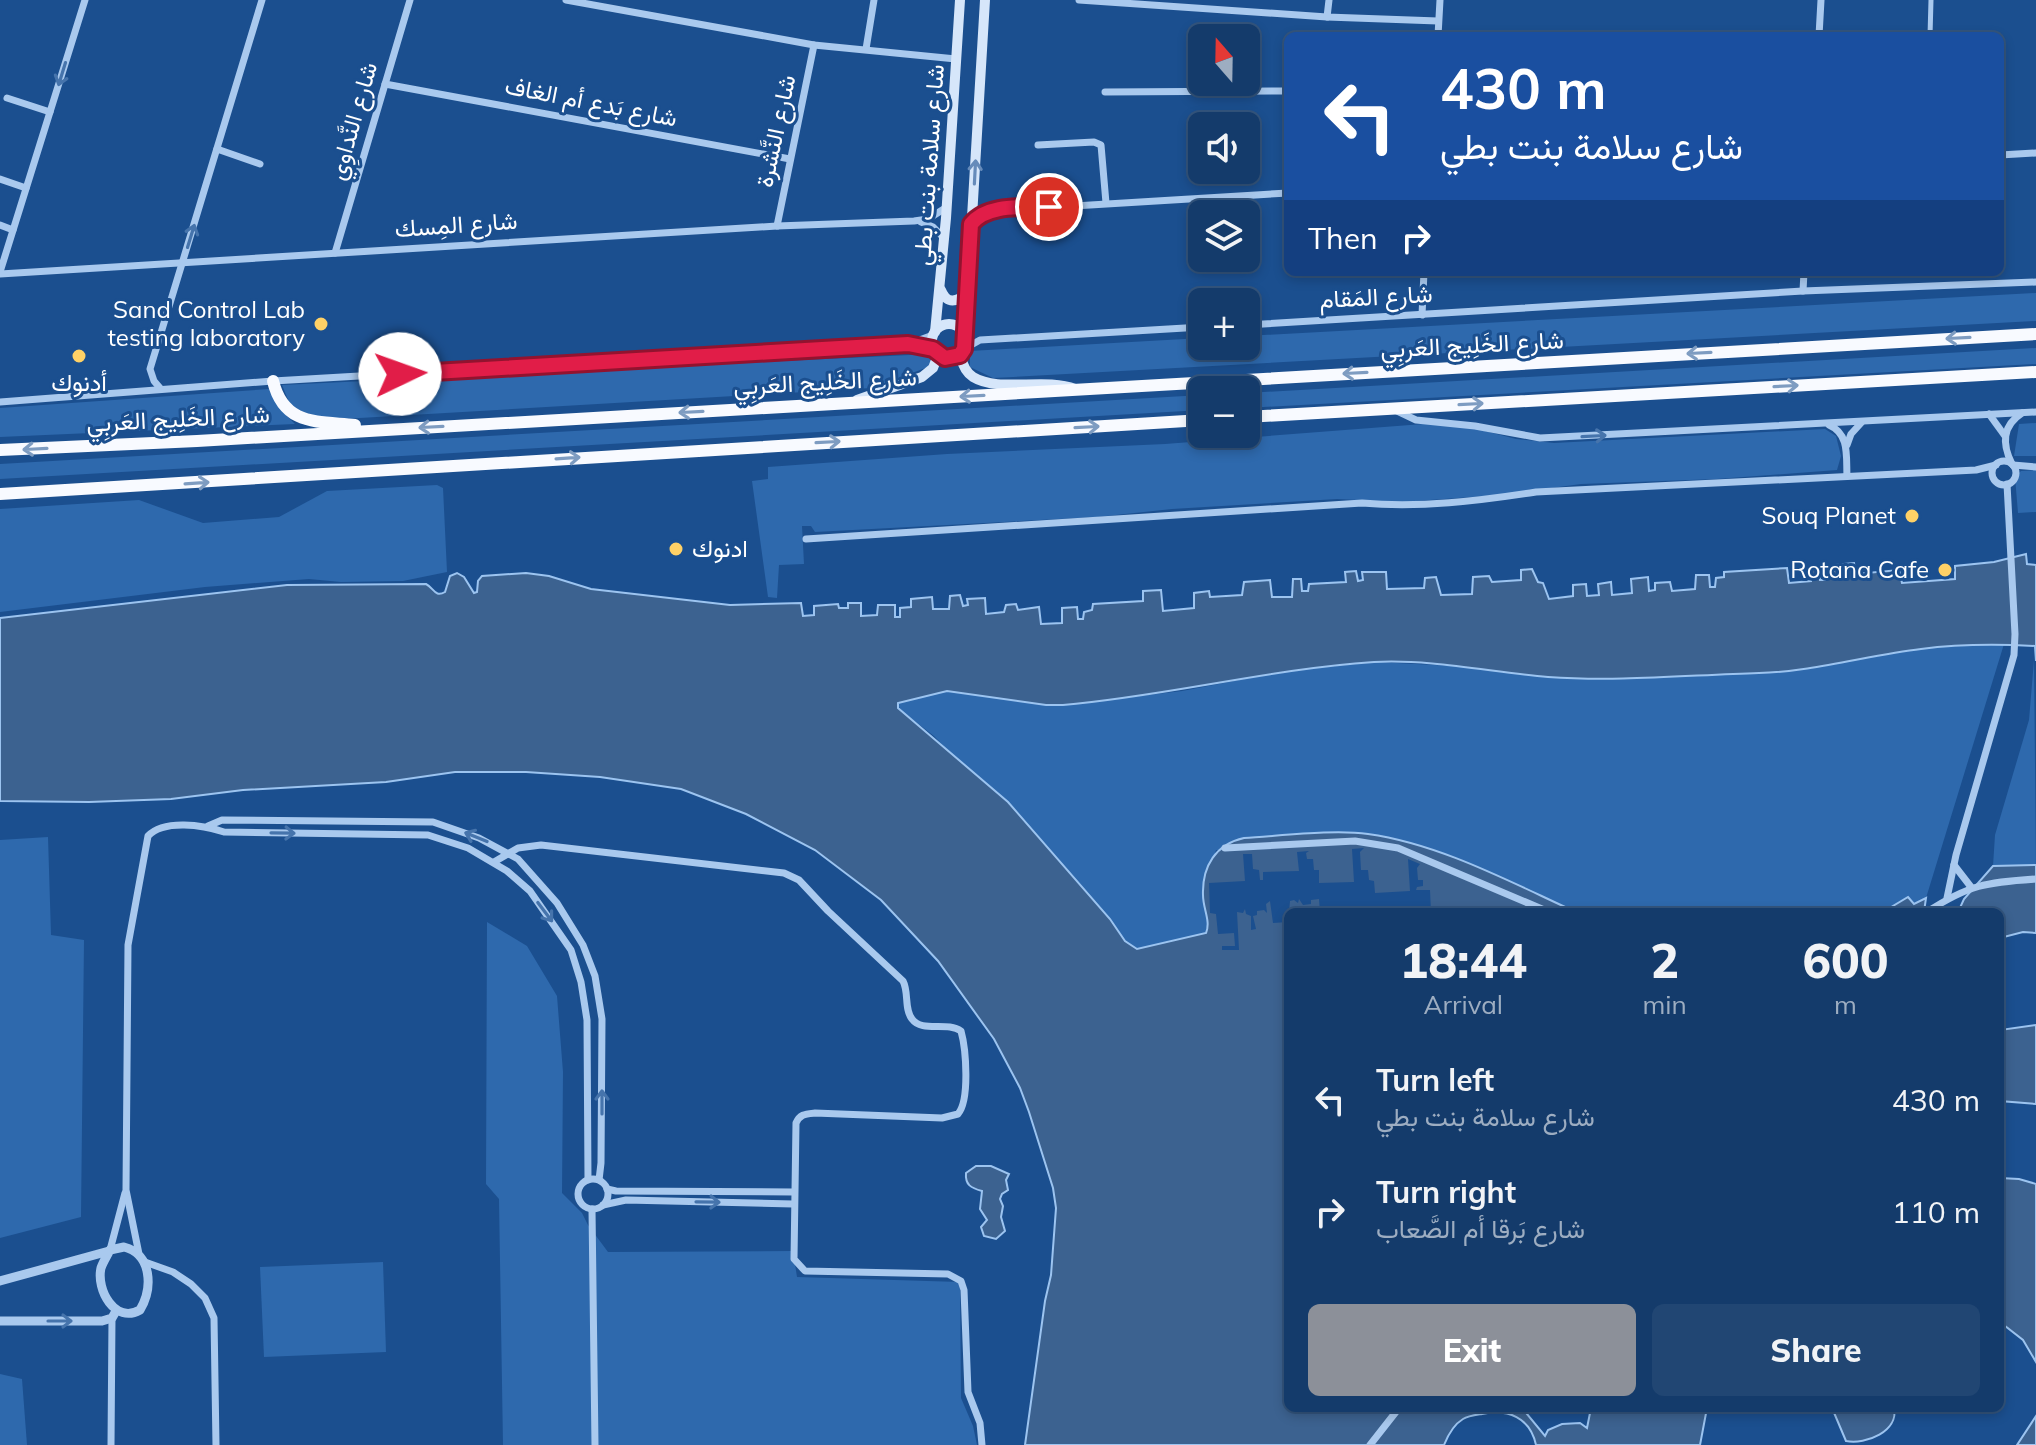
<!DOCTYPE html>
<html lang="en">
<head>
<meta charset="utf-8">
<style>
	body { margin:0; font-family:Mulish,Vazirmatn,sans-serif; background:#214673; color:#f1f3f6; height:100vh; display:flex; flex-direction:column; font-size:30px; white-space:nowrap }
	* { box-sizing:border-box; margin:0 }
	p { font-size:26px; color:#9dadc1 }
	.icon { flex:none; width:44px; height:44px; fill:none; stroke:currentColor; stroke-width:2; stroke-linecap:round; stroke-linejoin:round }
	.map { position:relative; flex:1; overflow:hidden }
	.sheet { position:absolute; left:1284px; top:908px; width:720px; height:504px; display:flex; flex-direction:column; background:#143b6b; border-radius:12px; box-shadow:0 4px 12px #0003,0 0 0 2px #33557e }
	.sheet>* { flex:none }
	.top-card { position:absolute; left:1284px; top:32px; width:720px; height:244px; border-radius:12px; box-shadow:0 4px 12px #0003,0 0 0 2px #33557e; background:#1a4fa0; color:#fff; overflow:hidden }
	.needle { width:52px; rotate:340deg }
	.tools { position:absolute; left:1188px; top:24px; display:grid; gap:16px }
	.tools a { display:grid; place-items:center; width:72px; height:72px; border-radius:12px; background:#143b6b; box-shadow:0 4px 12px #0003,0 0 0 2px #33557e; font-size:40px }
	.pin { position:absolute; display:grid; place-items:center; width:68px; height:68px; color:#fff; margin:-34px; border:4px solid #fff; border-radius:50%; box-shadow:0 2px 8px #0007 }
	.me { position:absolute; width:88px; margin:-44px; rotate:87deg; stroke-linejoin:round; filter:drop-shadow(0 0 6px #0008) }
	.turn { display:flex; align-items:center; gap:28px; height:168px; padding:0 24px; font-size:36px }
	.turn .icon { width:104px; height:104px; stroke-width:2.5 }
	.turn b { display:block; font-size:56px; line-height:68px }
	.then { display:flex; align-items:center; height:76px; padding:0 24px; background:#0003; gap:16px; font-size:30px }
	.eta { display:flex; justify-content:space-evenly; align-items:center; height:136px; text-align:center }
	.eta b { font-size:48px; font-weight:800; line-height:56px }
	.button { display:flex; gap:16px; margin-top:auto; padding:16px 24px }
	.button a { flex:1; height:92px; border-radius:12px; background:#8c9099; color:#fff; font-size:32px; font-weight:800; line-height:92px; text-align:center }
	.button a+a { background:#214673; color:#f1f3f6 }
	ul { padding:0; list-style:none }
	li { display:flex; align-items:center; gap:24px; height:112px; padding:0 24px }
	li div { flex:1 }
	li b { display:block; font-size:30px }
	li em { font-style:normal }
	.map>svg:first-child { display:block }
	.green { fill:#2e69ad }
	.water { fill:#3c6290; stroke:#9cc4f0; stroke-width:2 }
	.pier { fill:#1b4f8f }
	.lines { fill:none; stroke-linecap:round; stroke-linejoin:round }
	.pedestrian { stroke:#a9c9ee; stroke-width:5 }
	.minor { stroke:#a9c9ee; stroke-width:7 }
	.tertiary { stroke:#a9c9ee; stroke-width:9 }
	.secondary { stroke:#d6e6fa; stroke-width:10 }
	.trunk { stroke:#f8faff; stroke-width:12 }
	.oneway { stroke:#4674ac }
	.oneway2 { stroke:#668bba }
	.oneway3 { stroke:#7e9cc1 }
	.route-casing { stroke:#92132f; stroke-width:20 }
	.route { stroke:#e11d48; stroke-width:14 }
	.poi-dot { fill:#ffd166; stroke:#1b4f8f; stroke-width:3 }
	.labels { text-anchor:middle; stroke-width:6; stroke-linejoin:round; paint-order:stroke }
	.street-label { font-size:24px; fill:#fff; stroke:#1b4f8f }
	.poi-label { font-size:24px; fill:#fff; stroke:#1b4f8f; text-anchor:end }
</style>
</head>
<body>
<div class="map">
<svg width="2036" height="1445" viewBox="0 0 2036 1445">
	<rect width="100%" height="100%" fill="#1b4f8f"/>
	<g class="green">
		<path d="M2036,293V321L993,378L970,367V351L1202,338V346H1246V336Z"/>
		<path d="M2036,348V364L1246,408V393Z"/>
		<path d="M931,354V366L871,388L325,420L291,407L282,385Z"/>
		<path d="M269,389L283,412L295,424L0,437V408Z"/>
		<path d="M1202,395V410L0,479V464Z"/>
		<path d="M2036,423V456H2014L2019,424Z"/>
		<path d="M1423,424L1462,425L1516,439L1554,443L1825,429L1836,436L1841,456L1837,470L1717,479L1581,484L1500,495L1402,502L1337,499L1172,509L1097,517L815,532L811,526H802L804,564L779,565L777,598L768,597L752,481L768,479V467L947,454L1165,444Z"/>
		<path d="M2036,470V512L2018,513L2015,477L2021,471Z"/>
		<path d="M437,485L443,488L447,572L403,581L341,582L309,579L205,587L0,612V509L139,500L203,523L279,517L327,491Z"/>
		<path d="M2004,644L1926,898L1914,905L1908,897L1883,912H1576L1486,871L1216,850L1203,895L1208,923L1205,933L1137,949L1125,941L1110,919L934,736L903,712L897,705L899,702L947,691L1046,705H1063L1182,691L1286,671L1377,662L1454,666L1549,677L1606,679L1764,673L1923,648Z"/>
		<path d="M2034,660L2036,865L1993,866L1995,835L2029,720Z"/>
		<path d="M48,837L51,935L84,940L81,1217L0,1238V840Z"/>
		<path d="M487,922L527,946L557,996L563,1072L562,1193L582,1213L588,1225L608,1252L793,1251L797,1277L960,1282L961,1398L973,1426L977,1445H503L499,1199L486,1184Z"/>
		<path d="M383,1262L386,1352L264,1357L260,1267Z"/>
		<path d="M0,1374L22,1379L27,1445H0Z"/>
	</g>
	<g class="water">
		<path d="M2026,554L2027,564L2036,565V661L2035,646C1997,644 1959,644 1921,649C1870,655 1810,672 1759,673C1689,675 1619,682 1548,677C1490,672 1432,659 1374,662C1269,669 1167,696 1063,705H1046L947,691L898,703V708L1008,802L1110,919L1125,941L1137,949L1206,933C1211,921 1203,909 1203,895C1202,866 1216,844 1244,838C1280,836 1334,829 1368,834C1440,844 1510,882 1576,912H1288V1408H1522L1545,1436L1548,1430L1562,1424L1580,1423L1587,1428L1591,1408H1707L1700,1445H1536C1530,1417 1508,1409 1482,1414C1476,1415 1468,1416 1463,1419C1453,1425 1448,1435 1444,1445H1025L1045,1301L1051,1275L1056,1208L1053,1188L1029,1112L1020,1088L994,1039L938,961L881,900L815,850L746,814L681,789L600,777L526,772H455L386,782L243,790L171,799L89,802L0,801V618L287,585L426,584C434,588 435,598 445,592L450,576L457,573L464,577L474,593L477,592L478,581L482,576L526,573L549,576L591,589L730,605L801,603L803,616L814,615V606L838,604L839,608H848V603H861V616L877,615L878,605H895V617H900V608L911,607V599L932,597L933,609H949L950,596L960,595L963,606L968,605L967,599L985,598L986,614L1004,612L1006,605L1016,604L1018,610L1039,607L1041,624L1062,623V608L1077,607L1078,619H1083L1084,612L1092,610L1093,604L1143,601V591L1161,590L1163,611L1194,608V593L1209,591L1210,597L1242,595L1244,582L1270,580L1272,597H1292L1293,579H1301L1302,591H1308L1309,584L1346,582L1345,572L1356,571L1358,581L1363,580L1362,572H1386L1387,589L1424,588L1425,578L1436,577L1441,595L1472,594L1473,577L1489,576L1492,582L1521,580V570L1532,569L1538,582L1543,583L1549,599L1573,596V585L1586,584L1587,596L1599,595L1598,584L1611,582L1612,595L1632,593L1631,579L1648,577L1649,591L1655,590V583L1670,582L1672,591L1695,589L1696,575H1709L1710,587H1715L1716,578L1724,577V572L1787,568L1789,583L1811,581L1810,569H1819L1820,580H1825V572L1834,571V565L1854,563L1856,574L1899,570L1902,583L1955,579V566L1994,562Z"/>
		<path d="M2036,865V933L2023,932L2000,938V912H1958L1964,899L1993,866Z"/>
		<path d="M1908,897L1914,904L1926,898L1924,912H1883Z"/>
		<path d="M2036,1025V1104L2000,1101V1030Z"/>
		<path d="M976,1166H991L1009,1174L1006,1180L1008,1190L1002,1194L1000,1199L1003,1206L1001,1217L1005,1231L996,1239L984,1236L981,1227L987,1220L980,1209L982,1191C971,1188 965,1185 966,1173Z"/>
		<path d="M2000,1178L2019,1179L2036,1184V1362L2023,1340L2000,1322Z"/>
		<path d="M1832,1408H1894C1899,1431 1866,1445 1846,1441Z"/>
		<path d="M2036,1416V1445H2017Z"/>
	</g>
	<path class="pier" d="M1364,848L1360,852L1361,870H1368L1369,880L1374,881L1375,893L1410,891L1408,859L1420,864L1417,868L1418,880H1423V886L1417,887L1416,890H1430L1431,912H1374V909L1366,912H1320L1319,899L1311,900V904L1303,905L1299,899L1298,903L1294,900L1290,901L1288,922L1273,923L1270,901L1266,904L1267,913L1264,910L1257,911V915L1253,916L1256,929L1251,930V916L1246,914L1245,909L1243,913L1237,912L1239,950H1222V946H1235L1234,933L1218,934L1216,914L1210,913L1209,883L1245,881L1243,854H1252L1253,869L1259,870L1260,880H1263V872L1299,871L1297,852L1309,851L1306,853L1307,859H1313L1314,870H1319V883L1354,882L1352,849Z"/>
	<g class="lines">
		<path class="pedestrian" d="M1930,36L1931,0"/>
		<g class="minor">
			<path d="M566,0L814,45L956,59"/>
			<path d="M1079,0L1327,17L1438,21"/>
			<path d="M1327,17L1329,0"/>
			<path d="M1438,36L1440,0"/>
			<path d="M1819,36L1821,0"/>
			<path d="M866,49L874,0"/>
			<path d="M385,84L790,159"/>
			<path d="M1105,92L1288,91"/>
			<path d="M7,98L50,112"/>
			<path d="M1038,145L1094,142L1101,145L1106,203"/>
			<path d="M217,149L260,164"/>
			<path d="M2000,155L2036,153"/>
			<path d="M0,179L26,188"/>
			<path d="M921,222L933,227L944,238"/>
			<path d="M972,224L980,215L991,211L1288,193"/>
			<path d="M0,225L13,230"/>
			<path d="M777,226L814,45"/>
			<path d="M335,253L410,0"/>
			<path d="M0,272L85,0"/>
			<path d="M0,274L777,226L914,221L928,219L947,207"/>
			<path d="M1803,291L1804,272"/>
			<path d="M1422,315L1424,272"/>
			<path d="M1246,325L1803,291L2036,282"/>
			<path d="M914,342L933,335"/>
			<path d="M964,349L980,340L1202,327"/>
			<path d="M160,388L154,381L150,369L262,0"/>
			<path d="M0,402L273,381L908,344L933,349"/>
			<path d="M1395,410L1416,420L1475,426L1540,438L2036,412"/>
			<path d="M1989,414L2005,436"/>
			<path d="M1829,425C1850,434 1846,457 1847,476"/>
			<path d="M1847,445L1851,434L1861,423"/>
			<circle cx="2004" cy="473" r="12"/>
			<path d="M2012,464C2002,444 2002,426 2022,413"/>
			<path d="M2013,465L2036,467"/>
			<path d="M806,539L1362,503C1420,508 1478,501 1536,492L1976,470L1996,465"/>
			<path d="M208,826L222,820L433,822L479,838L518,859L557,903L583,945L595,976L602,1019L601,1163L599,1180"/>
			<path d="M1225,848L1355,841L1398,848L1549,912"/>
			<path d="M494,862L518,848L541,845L784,873L799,880L828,911L903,981C909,992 904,1009 912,1019C922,1033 947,1021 961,1031C966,1049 970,1100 958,1114L942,1118L815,1113C805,1114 800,1114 796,1123L794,1259L805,1271L948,1274L961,1281L964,1290L968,1392L980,1423L982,1445"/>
			<path d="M1954,865L1971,887"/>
			<path d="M1947,898L1956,855L2014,655L2015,634L2007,484"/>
			<path d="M1927,912C1968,885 1987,882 2036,879"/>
			<circle cx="593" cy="1194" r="15"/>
			<path d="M607,1189L616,1191L793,1192"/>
			<path d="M603,1205L626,1200L793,1204"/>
			<path d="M592,1209L595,1445"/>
			<path d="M110,1250L125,1193"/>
			<path d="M139,1254L126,1190L128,945L148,836C164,819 203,825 224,832L428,835L468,848L507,871L530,891L571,950L581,982L587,1020L588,1180"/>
			<path d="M145,1262L173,1272L191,1284L205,1298L214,1318L216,1445"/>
			<path d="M111,1445L112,1318"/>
			<path d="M1370,1445L1399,1408"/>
		</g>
		<g class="tertiary">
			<path d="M124,1247C152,1254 153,1288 140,1310C115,1324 96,1290 101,1268C103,1262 107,1256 110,1250Z"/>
			<path d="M0,1281L109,1251"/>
			<path d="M0,1321H102L112,1318L116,1311"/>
		</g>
		<g class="secondary">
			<path d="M941,290C947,305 957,302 967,293"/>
			<circle cx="949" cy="341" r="17"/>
			<path d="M935,332L946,218L960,0"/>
			<path d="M965,334L985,0"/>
			<path d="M960,355C962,363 965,372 973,377C999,393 1045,377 1075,389"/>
			<path d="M857,400L922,377L933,368L938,355"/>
		</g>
		<g class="trunk">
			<path d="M273,381C284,426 317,421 355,425"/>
			<path d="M1246,417L2036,372"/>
			<path d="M0,450L197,441L2036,334"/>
			<path d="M0,494L1202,420"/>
		</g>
	</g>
	<defs><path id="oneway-shaft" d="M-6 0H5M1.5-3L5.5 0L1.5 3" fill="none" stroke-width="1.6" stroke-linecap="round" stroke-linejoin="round" transform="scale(2)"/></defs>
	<g class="oneway">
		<use href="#oneway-shaft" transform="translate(62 74) rotate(107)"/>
		<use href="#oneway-shaft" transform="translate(191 236) rotate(-73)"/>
		<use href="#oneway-shaft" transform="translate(1594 436) rotate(-3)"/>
		<use href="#oneway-shaft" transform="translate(283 833) rotate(1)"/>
		<use href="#oneway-shaft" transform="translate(476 837) rotate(-158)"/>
		<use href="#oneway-shaft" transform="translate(545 912) rotate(53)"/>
		<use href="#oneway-shaft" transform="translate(602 1102) rotate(-90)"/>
		<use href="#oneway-shaft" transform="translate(708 1202) rotate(1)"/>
		<use href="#oneway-shaft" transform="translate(60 1321)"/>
	</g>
	<use class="oneway2" href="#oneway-shaft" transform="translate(975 172) rotate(-87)"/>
	<g class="oneway3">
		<use href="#oneway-shaft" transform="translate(1958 338) rotate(177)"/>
		<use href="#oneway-shaft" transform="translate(1699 353) rotate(177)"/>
		<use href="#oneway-shaft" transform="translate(1355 373) rotate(177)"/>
		<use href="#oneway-shaft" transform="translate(1786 386) rotate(-3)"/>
		<use href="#oneway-shaft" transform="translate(972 396) rotate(177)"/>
		<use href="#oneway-shaft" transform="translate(1471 404) rotate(-3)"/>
		<use href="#oneway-shaft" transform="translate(691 412) rotate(177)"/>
		<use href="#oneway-shaft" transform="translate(431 427) rotate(177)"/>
		<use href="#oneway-shaft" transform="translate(1087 427) rotate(-3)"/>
		<use href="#oneway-shaft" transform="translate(828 442) rotate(-3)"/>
		<use href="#oneway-shaft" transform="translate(35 449) rotate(177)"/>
		<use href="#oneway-shaft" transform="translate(568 458) rotate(-4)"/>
		<use href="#oneway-shaft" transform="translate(197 483) rotate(-4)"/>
	</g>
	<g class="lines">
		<g class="route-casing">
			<path id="route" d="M400,374L908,344L933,349L945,358L960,355L964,349L971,224C988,203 1024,208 1049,207"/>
		</g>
		<use href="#route" class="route"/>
	</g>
	<g class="poi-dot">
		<circle cx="321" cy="324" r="8"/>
		<circle cx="79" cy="356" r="8"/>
		<circle cx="1912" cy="516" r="8"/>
		<circle cx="676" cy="549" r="8"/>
		<circle cx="1945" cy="570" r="8"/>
	</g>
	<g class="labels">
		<g class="street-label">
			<text transform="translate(591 102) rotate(11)" y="8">شارع بَدع أم الغاف</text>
			<text transform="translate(353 121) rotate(-74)" y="8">شارع النَّداوِي</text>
			<text transform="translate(776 131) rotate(-78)" y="8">شارع النَّشرة</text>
			<text transform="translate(929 165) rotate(-86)" y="8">شارع سلامة بنت بطي</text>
			<text transform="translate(456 225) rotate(-4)" y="8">شارع المِسك</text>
			<text transform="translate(1376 297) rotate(-3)" y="8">شارع المَقام</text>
			<text transform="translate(1472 345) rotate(-3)" y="8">شارع الخَلِيج العَربِي</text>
			<text transform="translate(825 382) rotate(-3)" y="8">شارع الخَلِيج العَربِي</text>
			<text transform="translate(178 419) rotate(-3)" y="8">شارع الخَلِيج العَربِي</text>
		</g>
		<g class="poi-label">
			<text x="305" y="318">Sand Control Lab<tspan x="305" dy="28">testing laboratory</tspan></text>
			<text x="79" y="391" text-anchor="middle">أدنوك</text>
			<text x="1896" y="524">Souq Planet</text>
			<text x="692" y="557" text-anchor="start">ادنوك</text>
			<text x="1929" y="578">Rotana Cafe</text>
		</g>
	</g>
</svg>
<div class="tools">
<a><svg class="needle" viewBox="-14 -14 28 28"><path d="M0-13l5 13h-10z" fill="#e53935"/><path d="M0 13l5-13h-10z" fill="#9dadc1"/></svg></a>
<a><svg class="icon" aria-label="sound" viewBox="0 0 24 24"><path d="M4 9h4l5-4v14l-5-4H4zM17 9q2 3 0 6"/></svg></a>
<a><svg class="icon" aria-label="layers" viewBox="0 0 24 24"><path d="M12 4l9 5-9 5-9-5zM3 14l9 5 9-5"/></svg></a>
<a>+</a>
<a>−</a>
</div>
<div class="pin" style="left:1049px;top:207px;background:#d93025"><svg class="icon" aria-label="arrive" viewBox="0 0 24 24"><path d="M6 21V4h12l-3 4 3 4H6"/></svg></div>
<svg class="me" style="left:400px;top:374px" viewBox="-20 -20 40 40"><circle r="19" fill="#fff"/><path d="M0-13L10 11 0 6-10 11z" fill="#e11d48"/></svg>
<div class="top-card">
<div class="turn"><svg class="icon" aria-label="left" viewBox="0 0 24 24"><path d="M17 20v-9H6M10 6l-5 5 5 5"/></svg><div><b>430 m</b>شارع سلامة بنت بطي</div></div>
<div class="then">Then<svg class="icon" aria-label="right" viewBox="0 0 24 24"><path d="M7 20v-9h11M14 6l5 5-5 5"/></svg></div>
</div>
<section class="sheet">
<div class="eta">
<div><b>18:44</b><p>Arrival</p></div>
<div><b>2</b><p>min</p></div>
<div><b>600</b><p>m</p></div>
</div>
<ul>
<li><svg class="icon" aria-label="left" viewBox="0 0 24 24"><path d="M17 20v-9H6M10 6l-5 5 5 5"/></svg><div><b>Turn left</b><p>شارع سلامة بنت بطي</p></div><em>430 m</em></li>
<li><svg class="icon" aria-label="right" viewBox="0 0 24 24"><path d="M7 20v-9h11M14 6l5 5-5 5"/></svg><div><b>Turn right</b><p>شارع بَرقا أم الصَّعاب</p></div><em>110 m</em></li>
</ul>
<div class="button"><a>Exit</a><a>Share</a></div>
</section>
</div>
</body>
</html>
